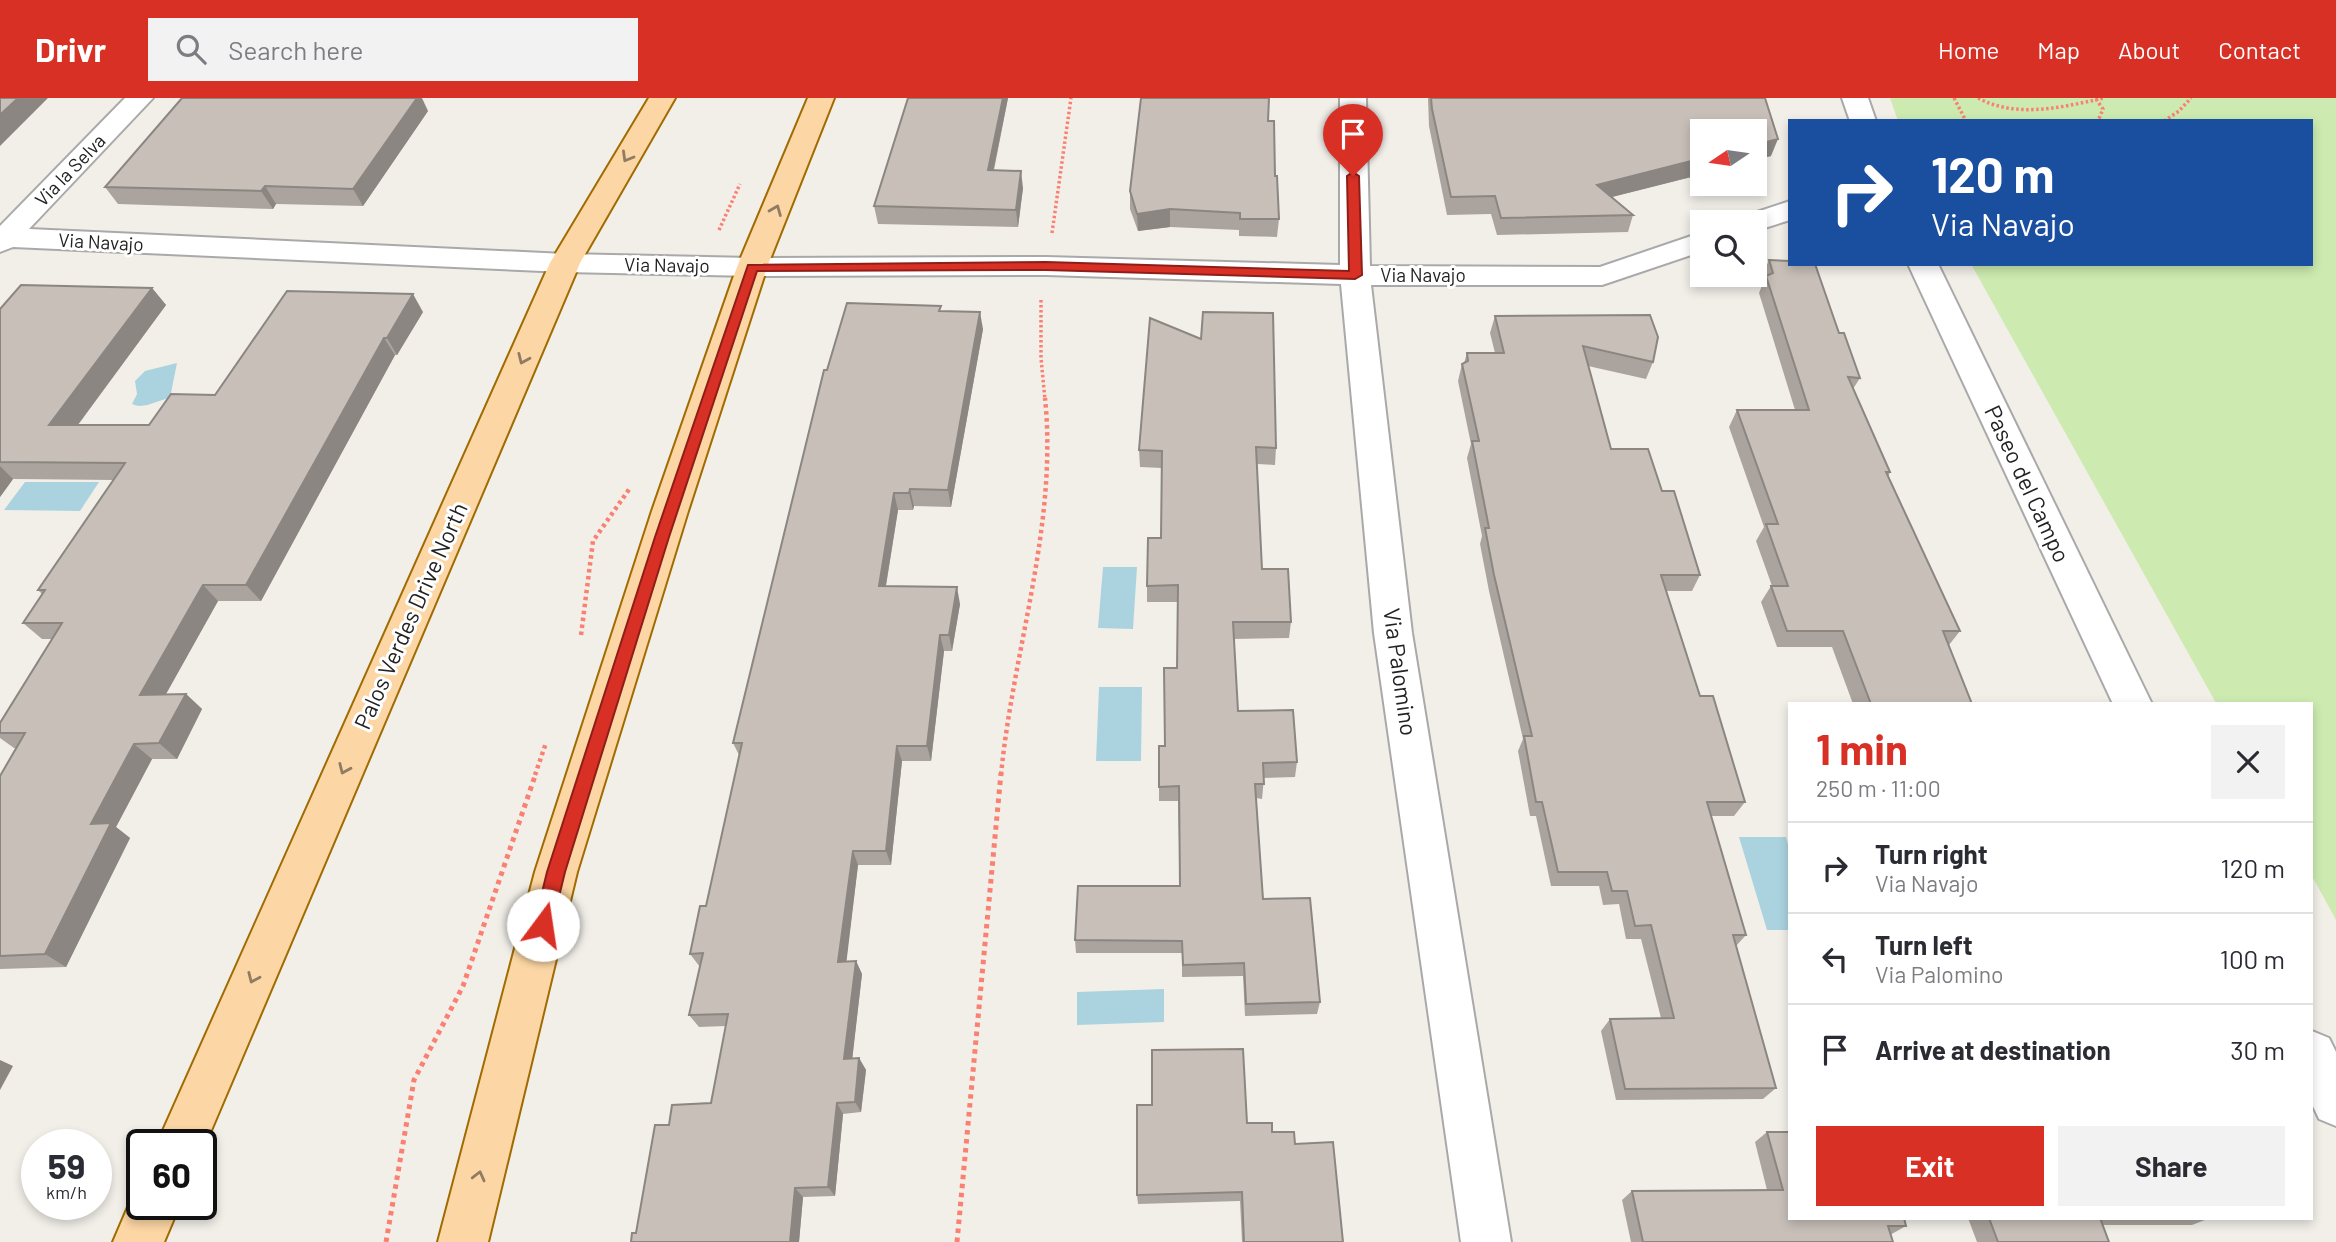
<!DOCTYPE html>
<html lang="en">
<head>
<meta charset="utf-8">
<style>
	body { margin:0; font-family:Barlow,sans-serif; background:#f2f2f3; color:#2b2b33; height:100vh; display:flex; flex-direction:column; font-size:26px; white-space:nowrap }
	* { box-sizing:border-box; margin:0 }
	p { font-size:23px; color:#7c7c81 }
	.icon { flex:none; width:38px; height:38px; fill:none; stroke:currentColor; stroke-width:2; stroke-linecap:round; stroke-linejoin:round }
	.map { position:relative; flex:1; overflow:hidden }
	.side { position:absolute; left:1788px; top:604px; width:525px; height:518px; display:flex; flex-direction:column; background:#fff; border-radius:0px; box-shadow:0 4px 10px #0003 }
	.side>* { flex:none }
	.top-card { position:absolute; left:1788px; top:21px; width:525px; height:147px; border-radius:0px; box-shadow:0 4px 10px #0003; background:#1a4fa0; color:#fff; overflow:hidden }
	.needle { width:46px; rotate:257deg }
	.tools { position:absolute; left:1690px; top:21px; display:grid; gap:14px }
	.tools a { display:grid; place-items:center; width:77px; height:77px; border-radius:0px; background:#fff; box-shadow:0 4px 10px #0003; font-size:35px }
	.speed { position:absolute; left:21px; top:1031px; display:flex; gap:14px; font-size:35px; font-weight:700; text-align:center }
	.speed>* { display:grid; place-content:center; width:91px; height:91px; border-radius:50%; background:#fff; box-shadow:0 4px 10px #0003; line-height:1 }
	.speed small { font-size:18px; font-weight:400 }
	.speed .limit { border:4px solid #111; border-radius:10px; background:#fff; color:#111 }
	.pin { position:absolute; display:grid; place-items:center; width:60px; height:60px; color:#fff; margin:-72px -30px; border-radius:50% 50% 50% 0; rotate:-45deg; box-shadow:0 0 7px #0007 }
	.pin .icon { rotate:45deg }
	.me { position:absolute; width:77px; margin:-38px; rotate:14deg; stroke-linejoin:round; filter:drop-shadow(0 0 5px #0008) }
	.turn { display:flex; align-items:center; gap:24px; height:147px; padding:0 28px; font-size:32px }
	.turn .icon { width:91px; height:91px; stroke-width:2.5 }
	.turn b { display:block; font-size:49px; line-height:60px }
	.round { display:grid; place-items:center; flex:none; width:74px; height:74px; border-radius:0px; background:#f2f2f3 }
	.overview { display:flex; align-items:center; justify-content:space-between; height:119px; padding:0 28px }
	h1 { font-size:42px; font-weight:700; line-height:52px; color:#d93025 }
	.button { display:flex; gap:14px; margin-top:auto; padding:14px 28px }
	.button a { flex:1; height:80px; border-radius:0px; background:#d93025; color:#fff; font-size:28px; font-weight:700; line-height:80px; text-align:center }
	.button a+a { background:#f2f2f3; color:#2b2b33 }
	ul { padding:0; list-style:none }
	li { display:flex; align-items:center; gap:21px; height:91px; padding:0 28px; border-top:2px solid #e1e1e2 }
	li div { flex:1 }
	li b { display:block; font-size:26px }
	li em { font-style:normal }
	header { display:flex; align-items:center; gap:42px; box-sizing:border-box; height:98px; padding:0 35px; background:#d93025; color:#fff }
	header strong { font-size:33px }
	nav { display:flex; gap:38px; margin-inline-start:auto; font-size:24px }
	.search { width:490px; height:63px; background:#f2f2f3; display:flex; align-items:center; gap:18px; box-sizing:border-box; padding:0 24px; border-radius:0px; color:#7c7c81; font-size:26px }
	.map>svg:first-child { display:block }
	.grass { fill:#cdebb0 }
	.water { fill:#aad3df }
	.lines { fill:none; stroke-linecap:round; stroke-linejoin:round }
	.minor-casing { stroke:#a9a9a9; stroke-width:4 }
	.major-casing { stroke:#a06b00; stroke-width:4 }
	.path-far2 { stroke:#fa8072; stroke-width:3.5; stroke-dasharray:2.5 2.5; stroke-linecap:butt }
	.path-far1 { stroke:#fa8072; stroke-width:4.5; stroke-dasharray:3.5 3.5; stroke-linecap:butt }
	.path { stroke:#fa8072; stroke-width:5; stroke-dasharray:4.5 4.5; stroke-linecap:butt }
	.minor { fill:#fff; fill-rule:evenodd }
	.major { fill:#fcd6a4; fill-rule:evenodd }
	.wall { fill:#aba49e }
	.shaded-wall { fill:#8b8681 }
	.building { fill:#c7bfb8; stroke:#8b8681; stroke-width:2 }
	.oneway { stroke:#8f7c63 }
	.route { fill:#d93025; stroke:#8d1f18; stroke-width:2 }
	.labels { text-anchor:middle; stroke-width:6; stroke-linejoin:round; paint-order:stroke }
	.far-street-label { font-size:19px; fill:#222; stroke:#fff }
	.street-label { font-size:23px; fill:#222; stroke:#fff }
</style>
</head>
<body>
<header>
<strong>Drivr</strong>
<div class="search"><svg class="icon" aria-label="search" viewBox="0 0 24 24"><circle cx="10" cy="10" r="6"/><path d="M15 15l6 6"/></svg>Search here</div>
<nav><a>Home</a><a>Map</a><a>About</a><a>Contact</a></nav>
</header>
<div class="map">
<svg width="2336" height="1144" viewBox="0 0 2336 1144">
	<rect width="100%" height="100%" fill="#f2efe9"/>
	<path class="grass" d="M1890,0H2336V822L2312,778V606L2216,605L1971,166H2312V23H1898Z"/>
	<g class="water">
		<path d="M177,265L170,300C157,302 144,312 132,306L137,296L135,283L145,273Z"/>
		<path d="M25,384H99L80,413L4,412Z"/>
		<path d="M1103,469H1137L1133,531L1098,530Z"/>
		<path d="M1099,589H1142L1141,663H1096Z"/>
		<path d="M1739,739H1786L1790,753V832H1767Z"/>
		<path d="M1164,891V924L1077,927V894Z"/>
	</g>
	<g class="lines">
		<g class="minor-casing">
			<g id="minor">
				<path d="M125,0H153L29,131L565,156L752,160L1046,159L1340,167V0H1366L1370,168L1600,169L1703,134V153L1602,187H1371L1412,535L1511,1144H1461L1374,535L1341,186L1046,177L752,178L565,174L13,149L0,154V128Z"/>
				<path d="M1842,0H1868L1876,23H1850Z"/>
				<path d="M1790,103V122L1755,133V124H1741L1745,118Z"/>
				<path d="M1908,166H1938L2152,606H2113Z"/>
				<path d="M2312,933L2329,940L2336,954V1028L2319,1021L2312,1006Z"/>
			</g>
		</g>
		<g class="major-casing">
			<g id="major">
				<path d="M649,0H675L580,165L201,1056V1046H157L550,165Z"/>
				<path d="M808,0H834L767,169L688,413L577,774L488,1144H438L535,774L652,413L737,169Z"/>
				<path d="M142,1087V1106H180L164,1144H113L137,1088Z"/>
			</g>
		</g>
		<g class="path-far2">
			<path d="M1954,0L1966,23"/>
			<path d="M1978,0C2017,21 2063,9 2104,0"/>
			<path d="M2096,1L2103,11L2098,23"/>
			<path d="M2164,23L2179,13L2191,0"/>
			<path d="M719,132L740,86"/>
			<path d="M1052,135L1071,0"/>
			<path d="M1041,202V260L1045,302"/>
		</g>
		<g class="path-far1">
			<path d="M581,537L593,443L630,390"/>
			<path d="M535,677L546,645"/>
			<path d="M1001,677C1013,552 1058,427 1045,300"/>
		</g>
		<g class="path">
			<path d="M386,1144L414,982L463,888L536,675"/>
			<path d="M957,1144L1001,675"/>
		</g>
		<use href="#minor" class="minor"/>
		<use href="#major" class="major"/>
	</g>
	<g class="wall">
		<path d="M908,0H1008L994,72L1023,90L1018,129L878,126L874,108Z"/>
		<path d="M1428,0H1765L1771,58L1755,62V33H1703V76L1612,99L1633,117L1628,134L1497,137L1491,116L1447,117L1429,28Z"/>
		<path d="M428,13L363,108L276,106L273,111L118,106L105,89Z"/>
		<path d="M1268,23L1275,78L1279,121L1277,139L1239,138V132L1170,129L1138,133L1130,111V93Z"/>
		<path d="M1769,162L1839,235L1860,280L1853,291L1890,374L1888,379L1960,533L1949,547L1972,606H1853L1832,549H1777L1761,504L1771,488H1772L1756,443L1764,429L1729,329L1737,312H1795L1759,195L1763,185L1761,180Z"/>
		<path d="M152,190L166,207L78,327H149L215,297L423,214L397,257H395L261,503H218L166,596H186L202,611L177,661H152L116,729L130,740L66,869L0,871V872V678L16,650H14L0,640V625L52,541H42L23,525L42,496L38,492L114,382L13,381L0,399V211Z"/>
		<path d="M941,213L983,231L951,409L914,408L913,412H898L886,488L960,506L952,553H944L931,663H902L891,767H858L846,863H856L862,876L852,961L859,960L866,972L861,1014L843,1016L835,1098L803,1099L799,1144H631L636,1135L669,1027L711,1005L726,928L699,929L689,917L700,869L690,856L706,808L739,657L733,645L827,272Z"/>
		<path d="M1495,218L1653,264L1646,281L1588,268L1611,351L1662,393L1700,477L1692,493H1666L1700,598L1745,704L1734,718H1711L1746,837L1736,848L1776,990L1763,1001L1616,1002L1601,933L1610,921L1661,920L1641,841H1626L1619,806L1603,807L1599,788H1551L1536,718H1530L1518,653L1523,641L1489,493L1480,446L1482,438L1467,360L1471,346L1458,283L1462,266L1464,265L1467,255H1495L1490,235Z"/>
		<path d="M1150,220L1276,350L1275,367L1257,366L1262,471L1291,524L1289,540L1233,541L1238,613L1297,664L1295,679L1264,680L1262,701L1256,700L1263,801L1320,904L1317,916L1245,918L1243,878L1182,879V855H1076L1075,842L1180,788L1178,703H1159V648H1165L1177,570L1178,504H1147V488L1161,440L1162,370L1140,369L1139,352Z"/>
		<path d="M1152,1007L1247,1025L1272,1034L1295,1046L1343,1144H1242L1240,1103L1138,1106L1137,1097Z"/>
		<path d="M1767,1034L1906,1128L1890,1137L1893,1144H1631L1622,1102L1632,1093L1767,1092L1755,1044Z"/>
		<path d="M1968,1120H2210L2192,1127H2102L2109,1144H1977Z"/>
	</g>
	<g class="shaded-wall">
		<path d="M18,0H48L0,48V17Z"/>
		<path d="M417,0H422L428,13L363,108L353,91Z"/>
		<path d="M1003,0H1008L990,89L988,72Z"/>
		<path d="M1778,41L1771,58L1755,62V47Z"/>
		<path d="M1703,60V76L1592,104L1597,87Z"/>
		<path d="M1021,73L1023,90L1018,129L1016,112Z"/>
		<path d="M265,88L276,106L273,111L261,93Z"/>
		<path d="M1170,111V129L1138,133L1137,116Z"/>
		<path d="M152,190L166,207L65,344L49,327Z"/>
		<path d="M413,196L423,214L397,257L387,240Z"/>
		<path d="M980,214L983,231L951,409L948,392Z"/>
		<path d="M384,240L395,257L261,503L246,487Z"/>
		<path d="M0,368L13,381L0,399Z"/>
		<path d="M910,391L914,408L913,412L909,395Z"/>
		<path d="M894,395L898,412L883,505L879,488Z"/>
		<path d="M203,487L218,503L157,612L140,597Z"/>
		<path d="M957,489L960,506L952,553L949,537Z"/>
		<path d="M940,537L944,553L931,663L927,648Z"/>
		<path d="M186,596L202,611L177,661L159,645Z"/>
		<path d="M134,646L152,661L116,729L130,740L66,869L45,856L91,726Z"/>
		<path d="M897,648L902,663L891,767L886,753Z"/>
		<path d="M853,753L858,767L845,876L838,864Z"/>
		<path d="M856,863L862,876L851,972L844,961Z"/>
		<path d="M859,960L866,972L861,1014L855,1004Z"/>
		<path d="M0,962L13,968L0,992Z"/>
		<path d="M837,1005L843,1016L835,1098L828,1089Z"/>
		<path d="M795,1090L803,1099L799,1144H790Z"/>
	</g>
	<g class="building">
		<path d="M0,0H18L0,17Z"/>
		<path d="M182,0H417L353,91L265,88L261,93L105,89Z"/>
		<path d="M908,0H1003L988,72L1021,73L1016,112L874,108Z"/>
		<path d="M1141,0H1269L1268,23H1274L1275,78H1277L1279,121H1240V115L1170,111L1137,116L1130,93Z"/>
		<path d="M1431,0H1765L1778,41L1755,47V33H1703V60L1597,87L1633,117L1501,120L1495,98L1451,99L1432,11Z"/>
		<path d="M1769,162L1790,163V166H1815L1839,235H1844L1860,280L1848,279L1890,374H1886L1960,533H1943L1972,606H1871L1843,533H1787L1771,488H1788L1766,426H1778L1737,312H1809L1766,178L1773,175Z"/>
		<path d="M21,187L152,190L49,327H149L171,296L215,297L287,193L413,196L387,240H384L246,487H203L140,597L186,596L159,645L134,646L91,726L111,725L45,856L0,858V678L25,635H0V625L62,525H23L45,492H38L125,365L0,364V211Z"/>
		<path d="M847,205L941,208L939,213L980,214L948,392L910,391L909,395H894L879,488L957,489L949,537H940L927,648H897L886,753H853L838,864L856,863L844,961L859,960L855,1004L837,1005L828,1089L795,1090L790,1144H631L632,1135H636L655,1027H669L672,1007L711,1005L728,916L689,917L703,855L690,856L700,808H706L742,645H733L824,272H827Z"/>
		<path d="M1203,214L1273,215L1276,350L1256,349L1262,471H1288L1291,524H1233L1238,613L1293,612L1297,664L1263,665L1264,686H1255L1263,801L1310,800L1320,904L1246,906L1244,865L1183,867L1182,843L1075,842L1078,788H1180L1179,688L1159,689V648H1165L1164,570H1177L1178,487L1147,488L1148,440H1161L1162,353L1139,352L1150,220L1201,241Z"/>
		<path d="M1650,217L1658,239L1653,264L1583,248L1611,351H1648L1662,393H1674L1700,477H1661L1700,598H1713L1745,704H1707L1746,837H1733L1776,990L1625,991L1610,921L1674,920L1651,827L1635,828L1627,793H1612L1607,774H1558L1542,704H1536L1524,638H1532L1494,477L1485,430H1489L1472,343H1479L1462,266L1468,263L1467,255H1504L1495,218Z"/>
		<path d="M1243,951L1247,1025H1272V1034H1294L1295,1046L1333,1044L1343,1144H1244L1242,1094L1137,1097V1007H1152V952Z"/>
		<path d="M1767,1034H1790V1120H1904L1906,1128H1888L1893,1144H1643L1632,1093L1783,1092Z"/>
		<path d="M1989,1120H2100L2109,1144H1998Z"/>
	</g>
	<defs><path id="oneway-chevron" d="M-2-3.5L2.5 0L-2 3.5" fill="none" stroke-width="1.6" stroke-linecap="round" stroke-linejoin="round" transform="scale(1.75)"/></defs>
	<g class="oneway">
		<use href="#oneway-chevron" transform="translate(627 59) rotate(120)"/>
		<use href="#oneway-chevron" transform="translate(776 112) rotate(-68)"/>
		<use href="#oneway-chevron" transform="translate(523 261) rotate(114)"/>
		<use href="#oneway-chevron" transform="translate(344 671) rotate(114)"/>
		<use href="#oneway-chevron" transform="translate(253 880) rotate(114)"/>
		<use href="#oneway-chevron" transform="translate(479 1078) rotate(-76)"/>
	</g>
	<path class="route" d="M1353,74L1359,78L1362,177L1355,181L1046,172L757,173L669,439L565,774L552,827L549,832L543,835L536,832L534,827L547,774L655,439L748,167L1046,164L1349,173L1347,78Z"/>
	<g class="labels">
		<g class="far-street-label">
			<text transform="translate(70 72) rotate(-46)" y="7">Via la Selva</text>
			<text transform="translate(101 144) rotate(3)" y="7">Via Navajo</text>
			<text transform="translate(667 167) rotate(1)" y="7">Via Navajo</text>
			<text x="1423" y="184">Via Navajo</text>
		</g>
		<g class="street-label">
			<text transform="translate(2027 386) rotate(65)" y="8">Paseo del Campo</text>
			<text transform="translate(411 518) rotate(-66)" y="8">Palos Verdes Drive North</text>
			<text transform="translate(1400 574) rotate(82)" y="8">Via Palomino</text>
		</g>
	</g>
</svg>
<div class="tools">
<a><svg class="needle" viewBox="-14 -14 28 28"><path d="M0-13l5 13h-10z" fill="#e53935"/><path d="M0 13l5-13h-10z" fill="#7c7c81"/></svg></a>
<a><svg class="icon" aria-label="search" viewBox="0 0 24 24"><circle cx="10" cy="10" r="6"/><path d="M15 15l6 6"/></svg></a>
</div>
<div class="speed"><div>59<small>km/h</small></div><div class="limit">60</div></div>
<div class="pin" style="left:1353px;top:78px;background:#d93025"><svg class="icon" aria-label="arrive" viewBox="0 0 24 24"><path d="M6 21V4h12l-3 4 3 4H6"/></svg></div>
<svg class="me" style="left:543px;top:827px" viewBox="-20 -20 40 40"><circle r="19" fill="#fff"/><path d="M0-13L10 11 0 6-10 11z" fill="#d93025"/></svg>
<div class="top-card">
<div class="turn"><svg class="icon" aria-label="right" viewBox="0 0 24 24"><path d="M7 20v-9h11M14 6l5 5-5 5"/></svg><div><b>120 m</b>Via Navajo</div></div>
</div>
<section class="side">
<div class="overview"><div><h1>1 min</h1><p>250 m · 11:00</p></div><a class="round"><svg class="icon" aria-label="close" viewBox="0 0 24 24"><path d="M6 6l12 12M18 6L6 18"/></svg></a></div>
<ul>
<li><svg class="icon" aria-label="right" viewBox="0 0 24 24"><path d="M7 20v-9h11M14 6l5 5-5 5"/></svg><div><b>Turn right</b><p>Via Navajo</p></div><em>120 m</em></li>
<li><svg class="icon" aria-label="left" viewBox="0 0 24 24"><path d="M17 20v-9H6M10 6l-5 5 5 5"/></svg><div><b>Turn left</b><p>Via Palomino</p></div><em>100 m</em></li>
<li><svg class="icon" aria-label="arrive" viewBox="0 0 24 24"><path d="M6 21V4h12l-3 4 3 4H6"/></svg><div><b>Arrive at destination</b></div><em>30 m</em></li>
</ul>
<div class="button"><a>Exit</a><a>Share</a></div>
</section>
</div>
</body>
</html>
